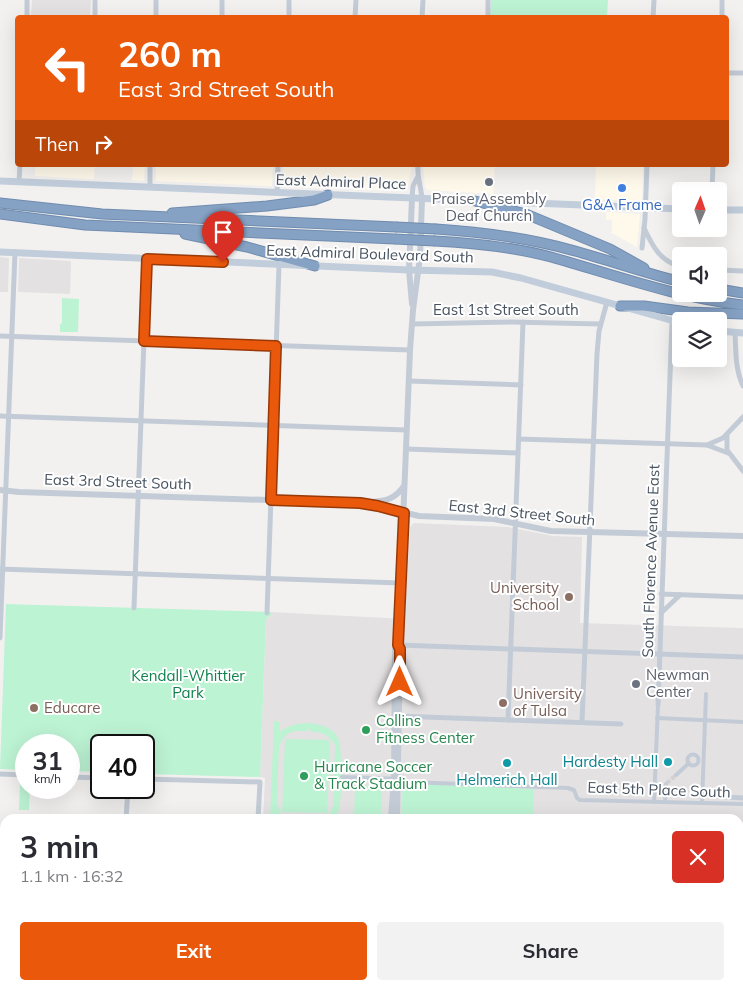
<!DOCTYPE html>
<html lang="en">
<head>
<meta charset="utf-8">
<style>
	body { margin:0; font-family:Mulish,sans-serif; background:#f2f2f3; color:#2b2b33; height:100vh; display:flex; flex-direction:column; font-size:19px; white-space:nowrap }
	* { box-sizing:border-box; margin:0 }
	p { font-size:16px; color:#7c7c81 }
	.icon { flex:none; width:28px; height:28px; fill:none; stroke:currentColor; stroke-width:2; stroke-linecap:round; stroke-linejoin:round }
	.map { position:relative; flex:1; overflow:hidden }
	.details { position:absolute; left:0px; top:814px; width:744px; height:176px; display:flex; flex-direction:column; background:#fff; border-radius:15px 15px 0 0; box-shadow:0 5px 20px #0002 }
	.details>* { flex:none }
	.guide { position:absolute; left:15px; top:15px; width:714px; height:152px; border-radius:5px; box-shadow:0 5px 20px #0002; background:#ea580c; color:#fff; overflow:hidden }
	.needle { width:32px; rotate:2deg }
	.fabs { position:absolute; left:672px; top:182px; display:grid; gap:10px }
	.fabs a { display:grid; place-items:center; width:55px; height:55px; border-radius:5px; background:#fff; box-shadow:0 5px 20px #0002; font-size:25px }
	.speed { position:absolute; left:15px; top:734px; display:flex; gap:10px; font-size:25px; font-weight:700; text-align:center }
	.speed>* { display:grid; place-content:center; width:65px; height:65px; border-radius:50%; background:#fff; box-shadow:0 5px 20px #0002; line-height:1 }
	.speed small { font-size:12px; font-weight:400 }
	.speed .limit { border:2px solid #111; border-radius:8px; background:#fff; color:#111 }
	.pin { position:absolute; display:grid; place-items:center; width:42px; height:42px; color:#fff; margin:-51px -21px; border-radius:50% 50% 50% 0; rotate:-45deg; box-shadow:0 0 5px #0007 }
	.pin .icon { rotate:45deg }
	.me { position:absolute; width:55px; margin:-28px; rotate:0deg; stroke-linejoin:round; filter:drop-shadow(0 0 4px #0008) }
	.turn { display:flex; align-items:center; gap:18px; height:105px; padding:0 20px; font-size:22px }
	.turn .icon { width:65px; height:65px; stroke-width:2.5 }
	.turn b { display:block; font-size:35px; line-height:42px }
	.then { display:flex; align-items:center; height:48px; padding:0 20px; background:#0003; gap:10px; font-size:19px }
	.round { display:grid; place-items:center; flex:none; width:52px; height:52px; border-radius:5px; background:#f2f2f3 }
	.head { display:flex; align-items:center; justify-content:space-between; height:85px; padding:0 20px }
	h1 { font-size:30px; font-weight:700; line-height:38px }
	.primary-button { display:flex; gap:10px; margin-top:auto; padding:10px 20px }
	.primary-button a { flex:1; height:58px; border-radius:5px; background:#ea580c; color:#fff; font-size:20px; font-weight:700; line-height:58px; text-align:center }
	.primary-button a+a { background:#f2f2f3; color:#2b2b33 }
	.map>svg:first-child { display:block }
	.commercial { fill:#fef9ea }
	.education { fill:#e4e1e2 }
	.green { fill:#bcf3d3 }
	.lines { fill:none; stroke-linecap:round; stroke-linejoin:round }
	.pedestrian-tunnel { stroke:#d1d1d3; stroke-width:4; stroke-dasharray:4 2; stroke-linecap:butt }
	.motorway-casing { stroke:#708caf; stroke-width:11 }
	.pedestrian { stroke:#c3ccd6; stroke-width:4 }
	.minor { stroke:#c3ccd6; stroke-width:5 }
	.tertiary { stroke:#c3ccd6; stroke-width:6 }
	.secondary { stroke:#c2cddb; stroke-width:7 }
	.motorway { stroke:#85a1c3; stroke-width:9 }
	.motorway-bridge-casing { stroke:#708caf; stroke-width:11; stroke-linecap:butt }
	.motorway-bridge { stroke:#85a1c3; stroke-width:9 }
	.route-casing { stroke:#983908; stroke-width:12 }
	.route { stroke:#ea580c; stroke-width:9 }
	.worship-dot { fill:#6b7280; stroke:#fff; stroke-width:2 }
	.shop-dot { fill:#3f7fe0; stroke:#fff; stroke-width:2 }
	.education-dot { fill:#8d6e63; stroke:#fff; stroke-width:2 }
	.leisure-dot { fill:#2e9e5b; stroke:#fff; stroke-width:2 }
	.culture-dot { fill:#0f9aa8; stroke:#fff; stroke-width:2 }
	.labels { text-anchor:middle; stroke-width:4; stroke-linejoin:round; paint-order:stroke }
	.street-label { font-size:15px; fill:#475360; stroke:#fff }
	.worship-label { font-size:15px; fill:#5b616d; stroke:#fff }
	.shop-label { font-size:15px; fill:#366cbe; stroke:#fff }
	.education-label { font-size:15px; fill:#785e54; stroke:#fff; text-anchor:start }
	.park-label { font-size:15px; fill:#10834d; stroke:#fff }
	.leisure-label { font-size:15px; fill:#27864d; stroke:#fff; text-anchor:start }
	.culture-label { font-size:15px; fill:#0d838f; stroke:#fff; text-anchor:end }
</style>
</head>
<body>
<div class="map">
<svg width="743" height="989" viewBox="0 0 743 989">
	<rect width="100%" height="100%" fill="#f3f1f0"/>
	<g class="commercial">
		<path d="M35,165H95L94,179L35,176Z"/>
		<path d="M133,165H145L144,181L132,180Z"/>
		<path d="M156,165H273L272,186L156,181Z"/>
		<path d="M283,165H412L408,188L406,191L285,187L282,185Z"/>
		<path d="M423,165H495L493,194L429,190L425,188Z"/>
		<path d="M627,165H643L642,201L595,199L596,166Z"/>
		<path d="M606,212L640,214L637,247L610,232L612,231V220H606Z"/>
	</g>
	<g class="education">
		<path d="M32,0H91L90,17H31Z"/>
		<path d="M0,257L9,258L8,292H0Z"/>
		<path d="M19,258L71,261L70,294L18,292Z"/>
		<path d="M414,523L508,527L553,536L582,537L580,623L743,628V989H257V985H739V819H263L265,778L260,777L266,619L271,615V612L405,619L410,527Z"/>
	</g>
	<g class="green">
		<path d="M491,0H608L607,17L490,18Z"/>
		<path d="M62,298L79,299L78,332H60V324L62,323Z"/>
		<path d="M6,604L271,612V615L266,619L260,777L144,774V745H101V772L69,771V745H26V770L0,769Z"/>
		<path d="M274,721L280,722V732C288,725 299,723 309,723C319,724 331,727 337,736C343,744 342,797 339,809C338,813 336,816 334,819H324L330,813L333,806L335,745C328,734 322,732 309,731V729L307,728V731H296L289,733L283,738L279,746L277,803L281,814L288,819H270Z"/>
		<path d="M285,739L330,740L327,813L282,812Z"/>
		<path d="M20,780H26V788H30L29,810H19Z"/>
		<path d="M403,783L534,789L533,819H401Z"/>
		<path d="M355,785L382,786L381,819H354Z"/>
		<rect x="739" y="842" width="4" height="62"/>
		<rect x="262" y="985" width="53" height="4"/>
	</g>
	<g class="lines">
		<path class="pedestrian-tunnel" d="M667,783L676,775"/>
		<g class="motorway-casing">
			<g id="motorway">
				<path d="M475,201L526,214L610,249L644,268"/>
				<path d="M0,203L102,214L396,227"/>
				<path d="M172,213L267,206L314,200L328,195"/>
				<path d="M0,214L85,225L395,239"/>
				<path d="M436,229C483,232 529,238 575,251C611,261 645,273 681,282"/>
				<path d="M185,234L247,247L315,266"/>
				<path d="M435,241C474,243 513,247 551,257C615,275 677,298 743,305"/>
				<path d="M719,289L743,293"/>
				<path d="M620,306H644L688,312L743,314"/>
			</g>
		</g>
		<g class="pedestrian">
			<path d="M657,718L743,722"/>
			<circle cx="693" cy="760" r="5.5"/>
			<path d="M676,775L689,763"/>
			<path d="M342,777L402,779L407,782L568,788L574,790L577,798L580,800L743,804"/>
			<path d="M654,802L658,705"/>
			<path d="M665,802L666,784"/>
			<path d="M702,803L706,694"/>
		</g>
		<g class="minor">
			<path d="M27,18V0"/>
			<path d="M95,18V0"/>
			<path d="M156,18V0"/>
			<path d="M222,18V0"/>
			<path d="M289,18V0"/>
			<path d="M355,18L356,0"/>
			<path d="M422,18L423,0"/>
			<path d="M488,18V0"/>
			<path d="M653,18L654,0"/>
			<path d="M722,18V0"/>
			<path d="M726,73H743"/>
			<path d="M418,165C417,178 421,186 422,199"/>
			<path d="M19,182L20,165"/>
			<path d="M150,187V165"/>
			<path d="M712,191L713,165"/>
			<path d="M277,193L278,165"/>
			<path d="M412,198L413,186L417,178"/>
			<path d="M644,228C653,247 660,261 681,267"/>
			<path d="M642,248L645,219L647,165"/>
			<path d="M719,270L743,271"/>
			<path d="M412,324L510,322L600,324"/>
			<path d="M735,332C736,351 735,369 743,386"/>
			<path d="M0,336L410,350"/>
			<path d="M409,381L521,385"/>
			<path d="M0,416L407,430"/>
			<path d="M727,435V450L743,471"/>
			<path d="M519,439L707,445L723,438L743,417"/>
			<path d="M707,445L728,453"/>
			<path d="M406,449L518,453"/>
			<path d="M0,569L400,583"/>
			<path d="M661,594L743,597"/>
			<path d="M134,608L147,259"/>
			<path d="M267,613L279,265"/>
			<path d="M661,613L680,595"/>
			<path d="M0,638L15,252"/>
			<path d="M398,645L743,657"/>
			<path d="M658,705L672,321"/>
			<path d="M397,716L621,724"/>
			<path d="M508,720L523,322"/>
			<path d="M582,722L597,354L599,331L607,302"/>
			<path d="M0,774L26,775"/>
			<path d="M69,777L101,778"/>
			<path d="M144,779L260,782L258,819"/>
			<path d="M712,796L743,798"/>
			<path d="M126,819L128,788"/>
			<path d="M0,919H5"/>
			<path d="M119,989L120,985"/>
			<path d="M252,989V985"/>
			<path d="M498,989V985"/>
			<path d="M572,989V985"/>
			<path d="M647,989V985"/>
		</g>
		<g class="tertiary">
			<path d="M412,304L409,270L412,198"/>
			<path d="M0,490L19,492L359,503L378,506L419,516L494,519L551,531L743,536"/>
			<path d="M371,502C386,501 395,499 404,486"/>
			<path d="M391,819L394,779L395,650L398,645L410,350L413,310L420,257L422,199"/>
			<path d="M397,819L400,649L398,645"/>
			<path d="M0,846L5,847"/>
			<path d="M384,989V985"/>
			<path d="M389,989L390,985"/>
		</g>
		<g class="secondary">
			<path d="M0,181L681,209"/>
			<path d="M719,210H743"/>
			<path d="M0,252L409,270L492,272L521,278L681,323"/>
			<path d="M719,331L743,333"/>
		</g>
		<use href="#motorway" class="motorway"/>
		<g class="motorway-bridge-casing">
			<g id="motorway-bridge">
				<path d="M396,227L436,229"/>
				<path d="M395,239L435,241"/>
			</g>
		</g>
		<use href="#motorway-bridge" class="motorway-bridge"/>
	</g>
	<g class="lines">
		<g class="route-casing">
			<path id="route" d="M223,262L147,259L144,341L276,346L271,500L360,503L378,506L404,513L398,645L400,649V682"/>
		</g>
		<use href="#route" class="route"/>
	</g>
	<g class="worship-dot">
		<circle cx="489" cy="182" r="5"/>
		<circle cx="636" cy="684" r="5"/>
	</g>
	<circle class="shop-dot" cx="622" cy="188" r="5"/>
	<g class="education-dot">
		<circle cx="569" cy="597" r="5"/>
		<circle cx="503" cy="703" r="5"/>
		<circle cx="34" cy="708" r="5"/>
	</g>
	<g class="leisure-dot">
		<circle cx="366" cy="730" r="5"/>
		<circle cx="304" cy="776" r="5"/>
	</g>
	<g class="culture-dot">
		<circle cx="668" cy="762" r="5"/>
		<circle cx="507" cy="763" r="5"/>
	</g>
	<g class="labels">
		<g class="street-label">
			<text transform="translate(341 182) rotate(2)" y="5">East Admiral Place</text>
			<text transform="translate(370 254) rotate(2)" y="5">East Admiral Boulevard South</text>
			<text x="506" y="315">East 1st Street South</text>
			<text transform="translate(118 482) rotate(2)" y="5">East 3rd Street South</text>
			<text transform="translate(522 513) rotate(6)" y="5">East 3rd Street South</text>
			<text transform="translate(651 561) rotate(-88)" y="5">South Florence Avenue East</text>
			<text transform="translate(659 790) rotate(2)" y="5">East 5th Place South</text>
		</g>
		<g class="worship-label">
			<text x="489" y="204">Praise Assembly<tspan x="489" dy="17">Deaf Church</tspan></text>
			<text x="646" y="680" text-anchor="start">Newman<tspan x="646" dy="17">Center</tspan></text>
		</g>
		<g class="shop-label">
			<text x="622" y="210">G&amp;A Frame</text>
		</g>
		<g class="education-label">
			<text x="559" y="593" text-anchor="end">University<tspan x="559" dy="17">School</tspan></text>
			<text x="513" y="699">University<tspan x="513" dy="17">of Tulsa</tspan></text>
			<text x="44" y="713">Educare</text>
		</g>
		<g class="park-label">
			<text x="188" y="681">Kendall-Whittier<tspan x="188" dy="17">Park</tspan></text>
		</g>
		<g class="leisure-label">
			<text x="376" y="726">Collins<tspan x="376" dy="17">Fitness Center</tspan></text>
			<text x="314" y="772">Hurricane Soccer<tspan x="314" dy="17">&amp; Track Stadium</tspan></text>
		</g>
		<g class="culture-label">
			<text x="658" y="767">Hardesty Hall</text>
			<text x="507" y="785" text-anchor="middle">Helmerich Hall</text>
		</g>
	</g>
</svg>
<div class="fabs">
<a><svg class="needle" viewBox="-14 -14 28 28"><path d="M0-13l5 13h-10z" fill="#e53935"/><path d="M0 13l5-13h-10z" fill="#7c7c81"/></svg></a>
<a><svg class="icon" aria-label="sound" viewBox="0 0 24 24"><path d="M4 9h4l5-4v14l-5-4H4zM17 9q2 3 0 6"/></svg></a>
<a><svg class="icon" aria-label="layers" viewBox="0 0 24 24"><path d="M12 4l9 5-9 5-9-5zM3 14l9 5 9-5"/></svg></a>
</div>
<div class="speed"><div>31<small>km/h</small></div><div class="limit">40</div></div>
<div class="pin" style="left:223px;top:262px;background:#d93025"><svg class="icon" aria-label="arrive" viewBox="0 0 24 24"><path d="M6 21V4h12l-3 4 3 4H6"/></svg></div>
<svg class="me" style="left:400px;top:682px" viewBox="-20 -20 40 40"><path d="M0-17L14 15 0 8-14 15z" fill="#ea580c" stroke="#fff" stroke-width="4"/></svg>
<div class="guide">
<div class="turn"><svg class="icon" aria-label="left" viewBox="0 0 24 24"><path d="M17 20v-9H6M10 6l-5 5 5 5"/></svg><div><b>260 m</b>East 3rd Street South</div></div>
<div class="then">Then<svg class="icon" aria-label="right" viewBox="0 0 24 24"><path d="M7 20v-9h11M14 6l5 5-5 5"/></svg></div>
</div>
<section class="details">
<div class="head"><div><h1>3 min</h1><p>1.1 km · 16:32</p></div><a class="round" style="background:#d93025;color:#fff"><svg class="icon" aria-label="close" viewBox="0 0 24 24"><path d="M6 6l12 12M18 6L6 18"/></svg></a></div>
<div class="primary-button"><a>Exit</a><a>Share</a></div>
</section>
</div>
</body>
</html>
